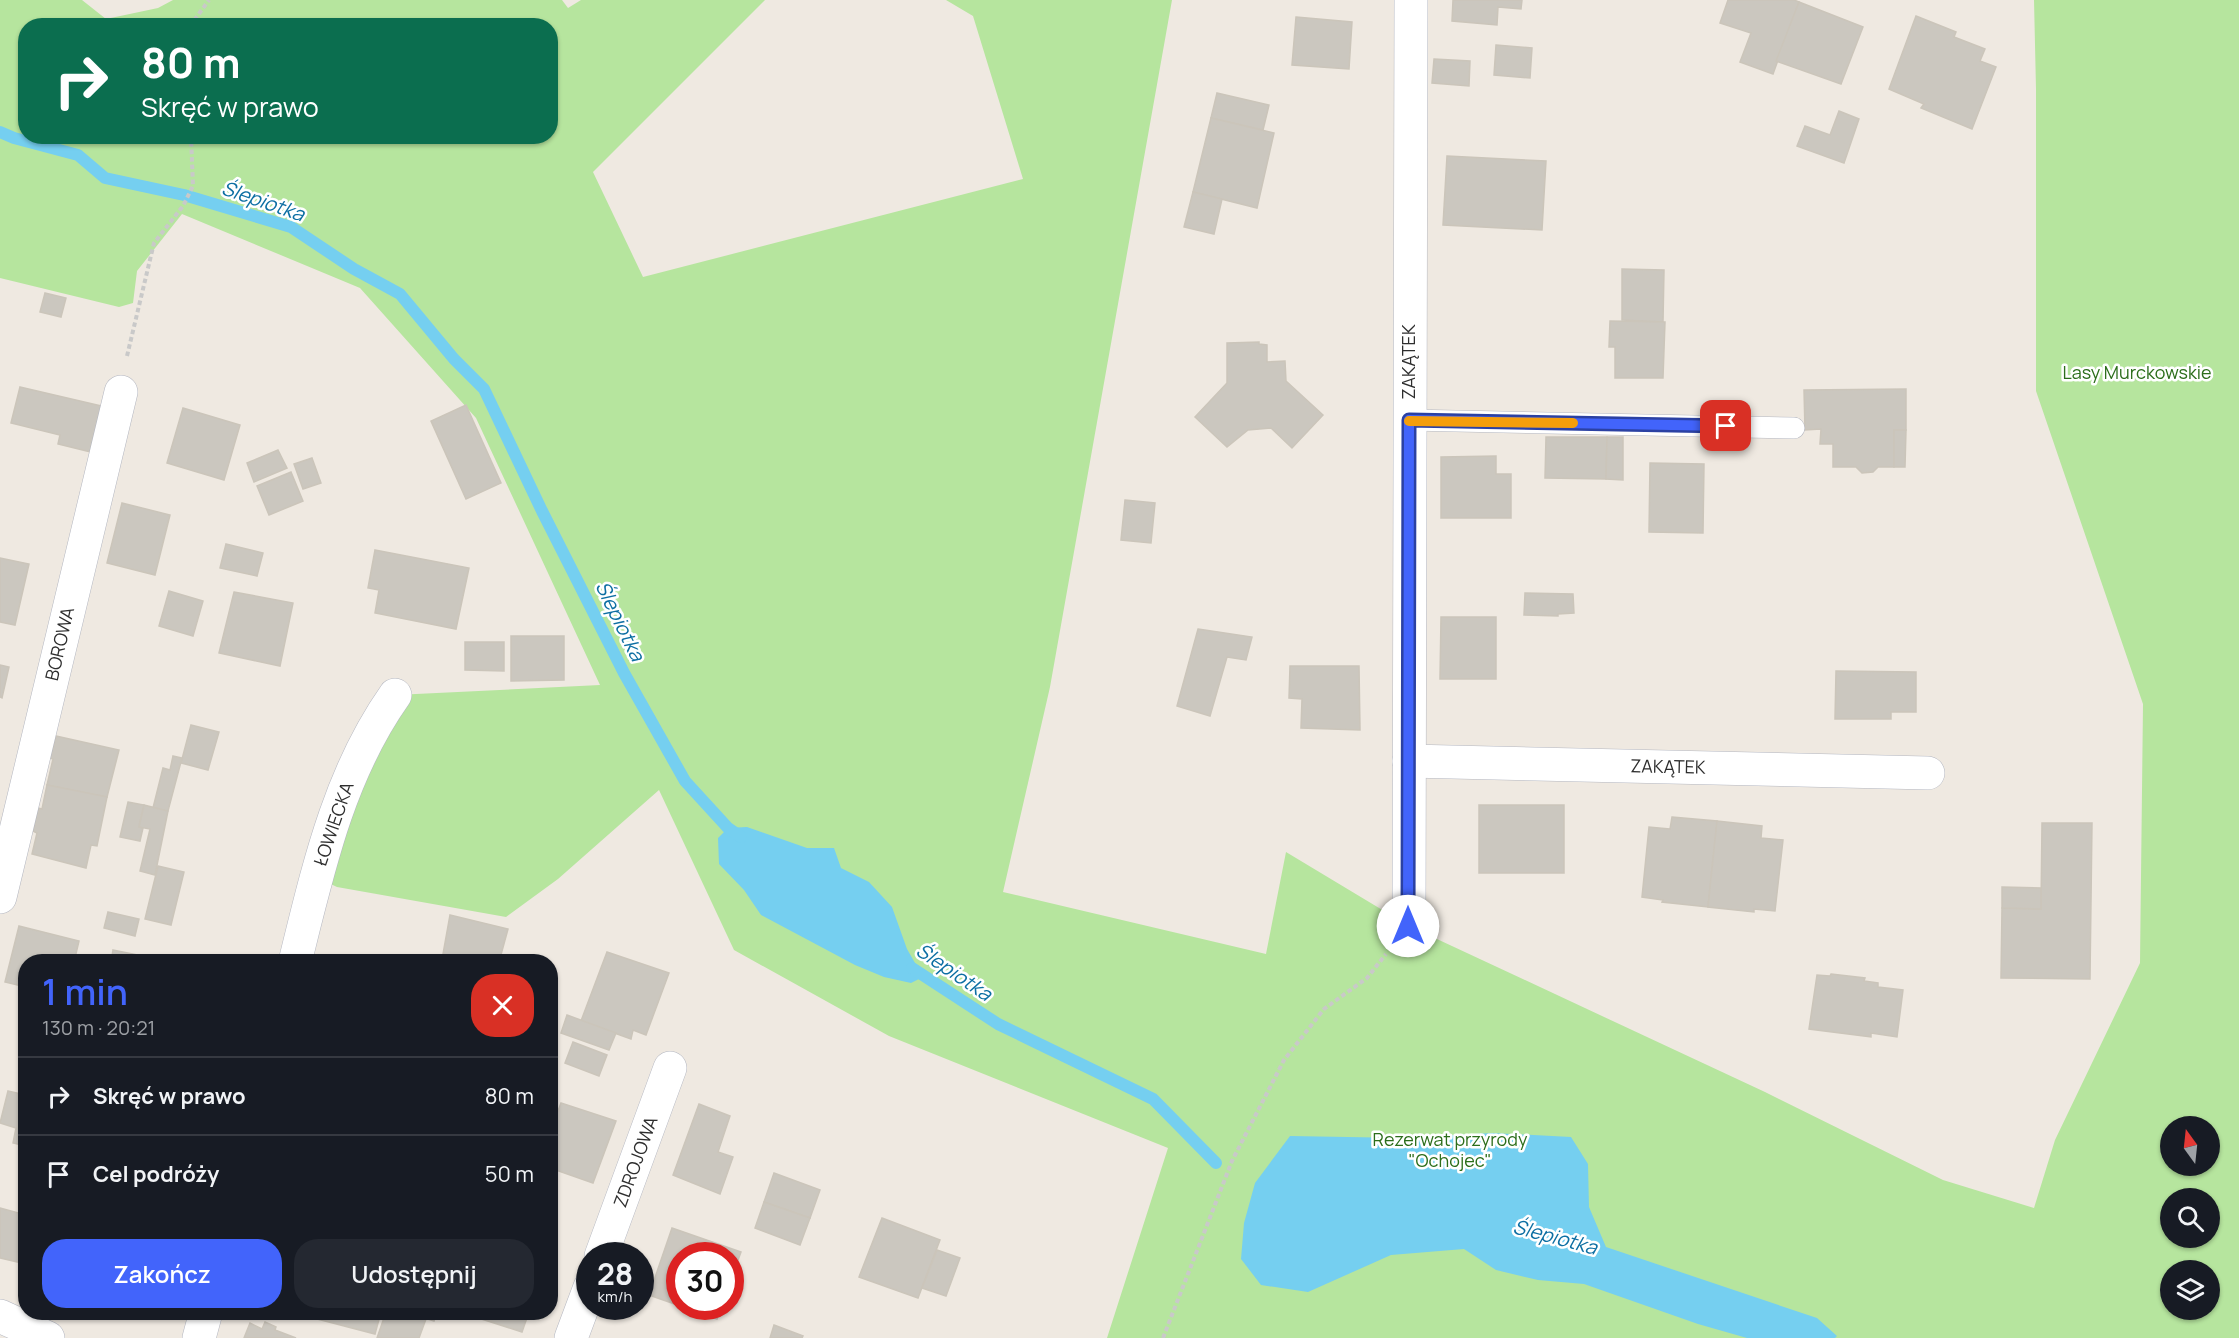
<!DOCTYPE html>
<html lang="pl">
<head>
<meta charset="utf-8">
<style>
	body { margin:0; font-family:Manrope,sans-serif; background:#242831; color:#f1f3f6; height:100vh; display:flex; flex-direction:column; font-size:22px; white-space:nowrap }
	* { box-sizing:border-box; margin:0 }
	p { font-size:20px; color:#9ea1a6 }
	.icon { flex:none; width:33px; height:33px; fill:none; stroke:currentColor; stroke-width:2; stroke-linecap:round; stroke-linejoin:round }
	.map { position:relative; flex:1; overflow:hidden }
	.details { position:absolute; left:18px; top:954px; width:540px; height:366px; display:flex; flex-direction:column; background:#171b24; border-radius:24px; box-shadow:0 2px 4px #0004 }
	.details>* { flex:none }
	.top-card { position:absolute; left:18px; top:18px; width:540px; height:126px; border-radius:24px; box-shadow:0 2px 4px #0004; background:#0b6e4f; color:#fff; overflow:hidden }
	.needle { width:39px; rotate:345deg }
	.buttons { position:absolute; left:2160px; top:1116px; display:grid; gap:12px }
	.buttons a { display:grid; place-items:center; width:60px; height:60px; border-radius:50%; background:#171b24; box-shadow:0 2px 4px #0004; font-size:30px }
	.speed { position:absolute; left:576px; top:1242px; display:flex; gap:12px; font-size:30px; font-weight:700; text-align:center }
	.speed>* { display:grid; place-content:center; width:78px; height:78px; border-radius:50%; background:#171b24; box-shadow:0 2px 4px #0004; line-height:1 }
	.speed small { font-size:15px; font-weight:400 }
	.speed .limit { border:9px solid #d22; background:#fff; color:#111 }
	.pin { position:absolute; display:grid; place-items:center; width:51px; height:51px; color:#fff; margin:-26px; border-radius:12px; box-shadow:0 3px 9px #0006 }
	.me { position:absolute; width:66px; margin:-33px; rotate:0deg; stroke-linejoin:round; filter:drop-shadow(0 0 4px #0008) }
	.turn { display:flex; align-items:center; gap:21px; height:126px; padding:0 24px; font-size:27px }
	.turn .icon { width:78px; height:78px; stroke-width:2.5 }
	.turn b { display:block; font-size:42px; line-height:51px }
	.round { display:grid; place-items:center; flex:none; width:63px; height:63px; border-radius:24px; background:#242831 }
	.headline { display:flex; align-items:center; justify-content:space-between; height:102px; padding:0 24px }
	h1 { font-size:36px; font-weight:600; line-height:45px; color:#4264fb }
	.action { display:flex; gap:12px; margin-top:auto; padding:12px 24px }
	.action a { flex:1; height:69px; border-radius:24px; background:#4264fb; color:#fff; font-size:24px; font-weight:600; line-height:69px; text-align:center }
	.action a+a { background:#242831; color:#f1f3f6 }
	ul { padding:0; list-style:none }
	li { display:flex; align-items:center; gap:18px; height:78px; padding:0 24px; border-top:2px solid #363941 }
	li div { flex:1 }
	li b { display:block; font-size:22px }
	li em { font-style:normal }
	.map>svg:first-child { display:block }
	.green { fill:#b6e59e; fill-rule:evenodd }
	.water { fill:#75cff0 }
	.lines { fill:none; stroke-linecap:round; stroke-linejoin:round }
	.stream { stroke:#75cff0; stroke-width:12 }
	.building { fill:#cbc7bf; stroke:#cbc5ba; stroke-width:1.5 }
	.lane-casing { stroke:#b4b7c1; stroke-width:22 }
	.street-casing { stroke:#b4b7c1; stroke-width:34 }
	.path { stroke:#c9c9c9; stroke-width:4; stroke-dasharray:4.5 3; stroke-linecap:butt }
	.lane { stroke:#fff; stroke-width:21 }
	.street { stroke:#fff; stroke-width:33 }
	.route-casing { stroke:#2b41a3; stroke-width:15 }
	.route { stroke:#4264fb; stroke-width:10 }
	.slow { stroke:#f59e0b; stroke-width:10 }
	.labels { text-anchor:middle; stroke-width:5; stroke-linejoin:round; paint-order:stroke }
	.street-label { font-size:18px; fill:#2e2e2e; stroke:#fff }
	.park-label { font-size:18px; fill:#2c6e1b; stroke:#fff }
	.water-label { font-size:20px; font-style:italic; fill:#0d6fa3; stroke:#fff }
</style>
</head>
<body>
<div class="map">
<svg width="2239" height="1338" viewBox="0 0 2239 1338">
	<rect width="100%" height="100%" fill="#efe9e1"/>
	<path class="green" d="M0,0H82L106,19L158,8L173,0H562L568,8L581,0H765L593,172L643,277L1023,179L973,16L946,0H1172L1050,687L1003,892L1266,954L1286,852L1409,926L1765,1092L1943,1180L2034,1208L2055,1140L2140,963L2143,704L2036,391V89L2034,0H2239V1338H1107L1168,1148L889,1036L734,950L659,790L558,879L506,917L337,887L316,877L395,695L600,685L476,418L360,288L182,214L137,271L133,303L119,307L0,278ZM26,26H550V136H26ZM2170,1126H2210V1166H2170ZM2170,1198H2210V1238H2170ZM2170,1270H2210V1310H2170Z"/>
	<g class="water">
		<path d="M747,827L807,848H834L841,868L869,882L892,907L907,949L923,977L911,983L884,977L855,965L761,915L744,890L719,864L718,838L728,828Z"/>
		<path d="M1492,1133L1571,1137L1588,1164L1589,1207L1606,1247L1817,1318L1837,1336L1835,1338H1747L1698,1324L1584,1284L1538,1280L1496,1270L1464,1249L1391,1255L1308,1292L1261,1285L1241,1259L1244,1223L1255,1183L1290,1136L1405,1138Z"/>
	</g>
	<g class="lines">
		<g class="stream">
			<path d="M0,132L14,138L78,155L105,178L184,195L291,227L354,269L400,294L454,359L484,389L542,511L624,673L685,781L728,828L741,837"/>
			<path d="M912,968L998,1024L1153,1099L1216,1163"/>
		</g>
	</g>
	<g class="building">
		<path d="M1453,0H1522L1521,9L1498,7L1497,25L1452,21Z"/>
		<path d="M1728,0H1794L1799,2L1773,74L1740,62L1751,33L1720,23Z"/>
		<path d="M1799,2L1863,27L1841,84L1776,61Z"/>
		<path d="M1916,16L1956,32L1954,37L1985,49L1980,61L1996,67L1972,129L1921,108L1924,104L1889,89Z"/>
		<path d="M1296,17L1352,22L1349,69L1292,65Z"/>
		<path d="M1496,45L1532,48L1530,78L1494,75Z"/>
		<path d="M1434,59L1470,61L1469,86L1432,83Z"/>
		<path d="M1217,93L1269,105L1263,130L1211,118Z"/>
		<path d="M1839,111L1859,119L1844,163L1797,146L1805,126L1830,135Z"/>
		<path d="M1211,118L1274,133L1257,208L1193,192Z"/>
		<path d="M1447,156L1546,161L1542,230L1443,225Z"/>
		<path d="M1193,192L1222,199L1214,234L1184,227Z"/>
		<path d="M1622,269L1664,270L1663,322L1622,320Z"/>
		<path d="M45,293L66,298L61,317L40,312Z"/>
		<path d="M1610,321L1665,322L1663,378H1615V347H1609Z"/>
		<path d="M1259,342V344L1267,345V362L1285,361L1286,381L1323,415L1292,448L1271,428L1248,430L1227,447L1195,417L1227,383V343Z"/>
		<path d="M20,387L106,407L95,453L58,444L60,435L11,423Z"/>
		<path d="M1906,389V430H1894V467H1878L1873,472L1862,473L1856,467H1833V444H1820L1821,429L1805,430L1804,390Z"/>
		<path d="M466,405L501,483L466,499L431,421Z"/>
		<path d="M183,408L240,425L224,480L167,463Z"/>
		<path d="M1894,430H1906L1905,467H1894Z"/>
		<path d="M1546,437H1607L1606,479L1545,478Z"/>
		<path d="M1607,437H1623V480L1606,479Z"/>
		<path d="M278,450L287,468L254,482L247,463Z"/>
		<path d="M1496,456V474H1511V518H1441V457Z"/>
		<path d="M312,458L321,483L303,489L294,464Z"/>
		<path d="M1650,463L1704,464L1703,533L1649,532Z"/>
		<path d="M291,472L303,501L269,515L257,486Z"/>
		<path d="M1125,500L1155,503L1151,543L1121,540Z"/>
		<path d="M122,503L170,515L155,575L107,563Z"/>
		<path d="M226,544L263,553L257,576L220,568Z"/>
		<path d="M375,550L469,568L456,629L375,613L379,590L368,588Z"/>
		<path d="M0,558L29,564L15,625L0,622Z"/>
		<path d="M169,591L203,601L193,636L159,626Z"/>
		<path d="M234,592L293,603L280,666L219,653Z"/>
		<path d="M1525,593L1573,594L1574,613L1558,614V616L1524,615Z"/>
		<path d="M1441,617H1496V679H1440Z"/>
		<path d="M1198,629L1252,637L1246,660L1227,657L1210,716L1177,706Z"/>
		<path d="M511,636H564V680L511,681Z"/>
		<path d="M465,642H504V671L465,670Z"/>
		<path d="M0,665L9,667L2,698L0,697Z"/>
		<path d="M1290,666H1359L1360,730L1301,728L1302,699L1289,698Z"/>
		<path d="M1836,671L1916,672V712H1891V719H1835Z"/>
		<path d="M191,725L219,732L208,770L181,763Z"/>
		<path d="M56,736L119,750L107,797L47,785L53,759L50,758Z"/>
		<path d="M173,756L182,758L168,811L153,808L163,768L170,770Z"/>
		<path d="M47,785L107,797L97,846L91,845L86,868L32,854L37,833L33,831L38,808L42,809Z"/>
		<path d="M128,802L144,805L139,827L143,828L140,841L120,837Z"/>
		<path d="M144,805L168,811L155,875L140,871L150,829L139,827Z"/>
		<rect x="1479" y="805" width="85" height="68"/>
		<path d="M1672,817L1717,821L1708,907L1662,902L1663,900L1642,897L1649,827L1670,829Z"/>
		<path d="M1717,821L1762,826L1761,838L1783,840L1775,911L1754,909V912L1708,907Z"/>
		<path d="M2042,823H2092L2090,979L2001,978L2002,908L2041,909Z"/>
		<path d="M158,866L184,872L171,925L145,919Z"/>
		<path d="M2002,887L2041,888V909L2002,908Z"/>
		<path d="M108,912L139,919L135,936L104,928Z"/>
		<path d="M450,915L508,929L499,962L474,956L472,961L443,954Z"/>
		<path d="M19,926L79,941L74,962H26V987L5,982Z"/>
		<path d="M113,950L138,955L137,962H111Z"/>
		<path d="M607,952L669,973L646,1035L633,1030L631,1039L581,1021Z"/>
		<path d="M1831,974L1865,978L1864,981L1878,983V987L1903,990L1897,1037L1871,1033V1037L1809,1029L1817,975L1830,976Z"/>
		<path d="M567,1015L616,1033L609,1050L561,1033Z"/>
		<path d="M573,1042L607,1055L599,1076L565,1063Z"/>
		<path d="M8,1091L26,1095V1146L13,1143L16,1128L0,1123Z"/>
		<path d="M561,1103L616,1121L593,1183L550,1168V1118L555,1119Z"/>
		<path d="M699,1104L730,1116L718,1152L733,1157L720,1194L673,1175Z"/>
		<path d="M774,1173L820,1190L810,1218L764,1202Z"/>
		<path d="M764,1202L810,1218L800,1245L755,1228Z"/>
		<path d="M0,1208L26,1215V1251L22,1263L0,1258Z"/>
		<path d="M882,1218L940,1240L918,1298L859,1277Z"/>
		<path d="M672,1228L741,1252L730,1282V1256H680V1306L649,1295Z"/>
		<path d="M937,1250L960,1258L946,1296L922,1288Z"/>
		<path d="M681,1306H722L717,1319Z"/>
		<path d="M319,1312H381L375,1334L317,1319Z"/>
		<path d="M386,1312H407L426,1319L419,1338H377Z"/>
		<path d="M407,1312H437L434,1321Z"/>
		<path d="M473,1312H529L522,1332L472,1316Z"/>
		<path d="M265,1322L276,1327L275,1330L296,1338H244L250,1323L262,1329Z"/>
		<path d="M774,1325L803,1336L802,1338H770Z"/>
	</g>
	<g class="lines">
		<g class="lane-casing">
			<path id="lane" d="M1409,420L1794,428"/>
		</g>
		<g class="street-casing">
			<g id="street">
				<path d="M1409,761L1928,773"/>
				<path d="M0,897L121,392"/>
				<path d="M1409,926L1411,0"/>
				<path d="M295,962C318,869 339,774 395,695"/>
				<path d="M601,1256L670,1068"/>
				<path d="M0,1316L48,1338"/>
				<path d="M199,1338L206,1312"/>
				<path d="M571,1338L590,1287"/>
			</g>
		</g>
		<g class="path">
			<path d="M190,26L209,0"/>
			<path d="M127,356L154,243L183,206L193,186L191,136"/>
			<path d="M1163,1338L1232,1161L1284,1060L1324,1009L1367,978L1386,954"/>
		</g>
		<use href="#lane" class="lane"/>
		<use href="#street" class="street"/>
	</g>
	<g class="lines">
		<g class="route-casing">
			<path id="route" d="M1408,926L1409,420L1726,426"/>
		</g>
		<use href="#route" class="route"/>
		<path class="slow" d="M1409,421L1573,423"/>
	</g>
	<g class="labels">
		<g class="street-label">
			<text transform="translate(1409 362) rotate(-90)" y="6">ZAKĄTEK</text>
			<text transform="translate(60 644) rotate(-77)" y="6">BOROWA</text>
			<text transform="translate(1668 767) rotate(1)" y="6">ZAKĄTEK</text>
			<text transform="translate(334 824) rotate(-71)" y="6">ŁOWIECKA</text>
			<text transform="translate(636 1162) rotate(-70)" y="6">ZDROJOWA</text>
		</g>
		<g class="park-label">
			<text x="2137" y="379">Lasy Murckowskie</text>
			<text x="1450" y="1146">Rezerwat przyrody<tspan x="1450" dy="21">"Ochojec"</tspan></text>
		</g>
		<g class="water-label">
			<text transform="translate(263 201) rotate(19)" y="7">Ślepiotka</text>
			<text transform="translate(620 621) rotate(64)" y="7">Ślepiotka</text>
			<text transform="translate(954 972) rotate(34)" y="7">Ślepiotka</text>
			<text transform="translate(1555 1237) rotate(15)" y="7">Ślepiotka</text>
		</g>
	</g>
</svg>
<div class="buttons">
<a><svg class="needle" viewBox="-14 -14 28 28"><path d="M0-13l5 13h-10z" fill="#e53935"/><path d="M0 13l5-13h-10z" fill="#9ea1a6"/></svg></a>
<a><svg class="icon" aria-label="search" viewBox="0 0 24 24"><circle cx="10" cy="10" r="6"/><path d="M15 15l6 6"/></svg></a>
<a><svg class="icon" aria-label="layers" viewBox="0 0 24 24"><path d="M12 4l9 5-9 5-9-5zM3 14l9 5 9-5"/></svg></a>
</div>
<div class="speed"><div>28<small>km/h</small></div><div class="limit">30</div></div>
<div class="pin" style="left:1726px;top:426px;background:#d93025"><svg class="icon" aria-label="arrive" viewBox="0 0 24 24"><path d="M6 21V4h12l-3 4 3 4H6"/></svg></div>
<svg class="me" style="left:1408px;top:926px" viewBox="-20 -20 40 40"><circle r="19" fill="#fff"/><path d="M0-13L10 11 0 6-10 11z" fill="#4264fb"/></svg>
<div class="top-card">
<div class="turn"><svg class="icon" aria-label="right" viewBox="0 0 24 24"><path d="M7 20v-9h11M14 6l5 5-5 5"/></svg><div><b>80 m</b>Skręć w prawo</div></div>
</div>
<section class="details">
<div class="headline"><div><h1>1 min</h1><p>130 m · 20:21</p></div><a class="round" style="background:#d93025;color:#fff"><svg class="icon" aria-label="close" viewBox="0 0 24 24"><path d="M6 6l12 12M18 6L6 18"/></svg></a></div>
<ul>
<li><svg class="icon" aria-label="right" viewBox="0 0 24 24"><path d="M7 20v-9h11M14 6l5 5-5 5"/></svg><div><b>Skręć w prawo</b></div><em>80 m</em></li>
<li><svg class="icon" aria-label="arrive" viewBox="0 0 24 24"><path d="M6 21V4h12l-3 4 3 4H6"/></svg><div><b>Cel podróży</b></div><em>50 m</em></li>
</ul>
<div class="action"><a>Zakończ</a><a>Udostępnij</a></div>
</section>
</div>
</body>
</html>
